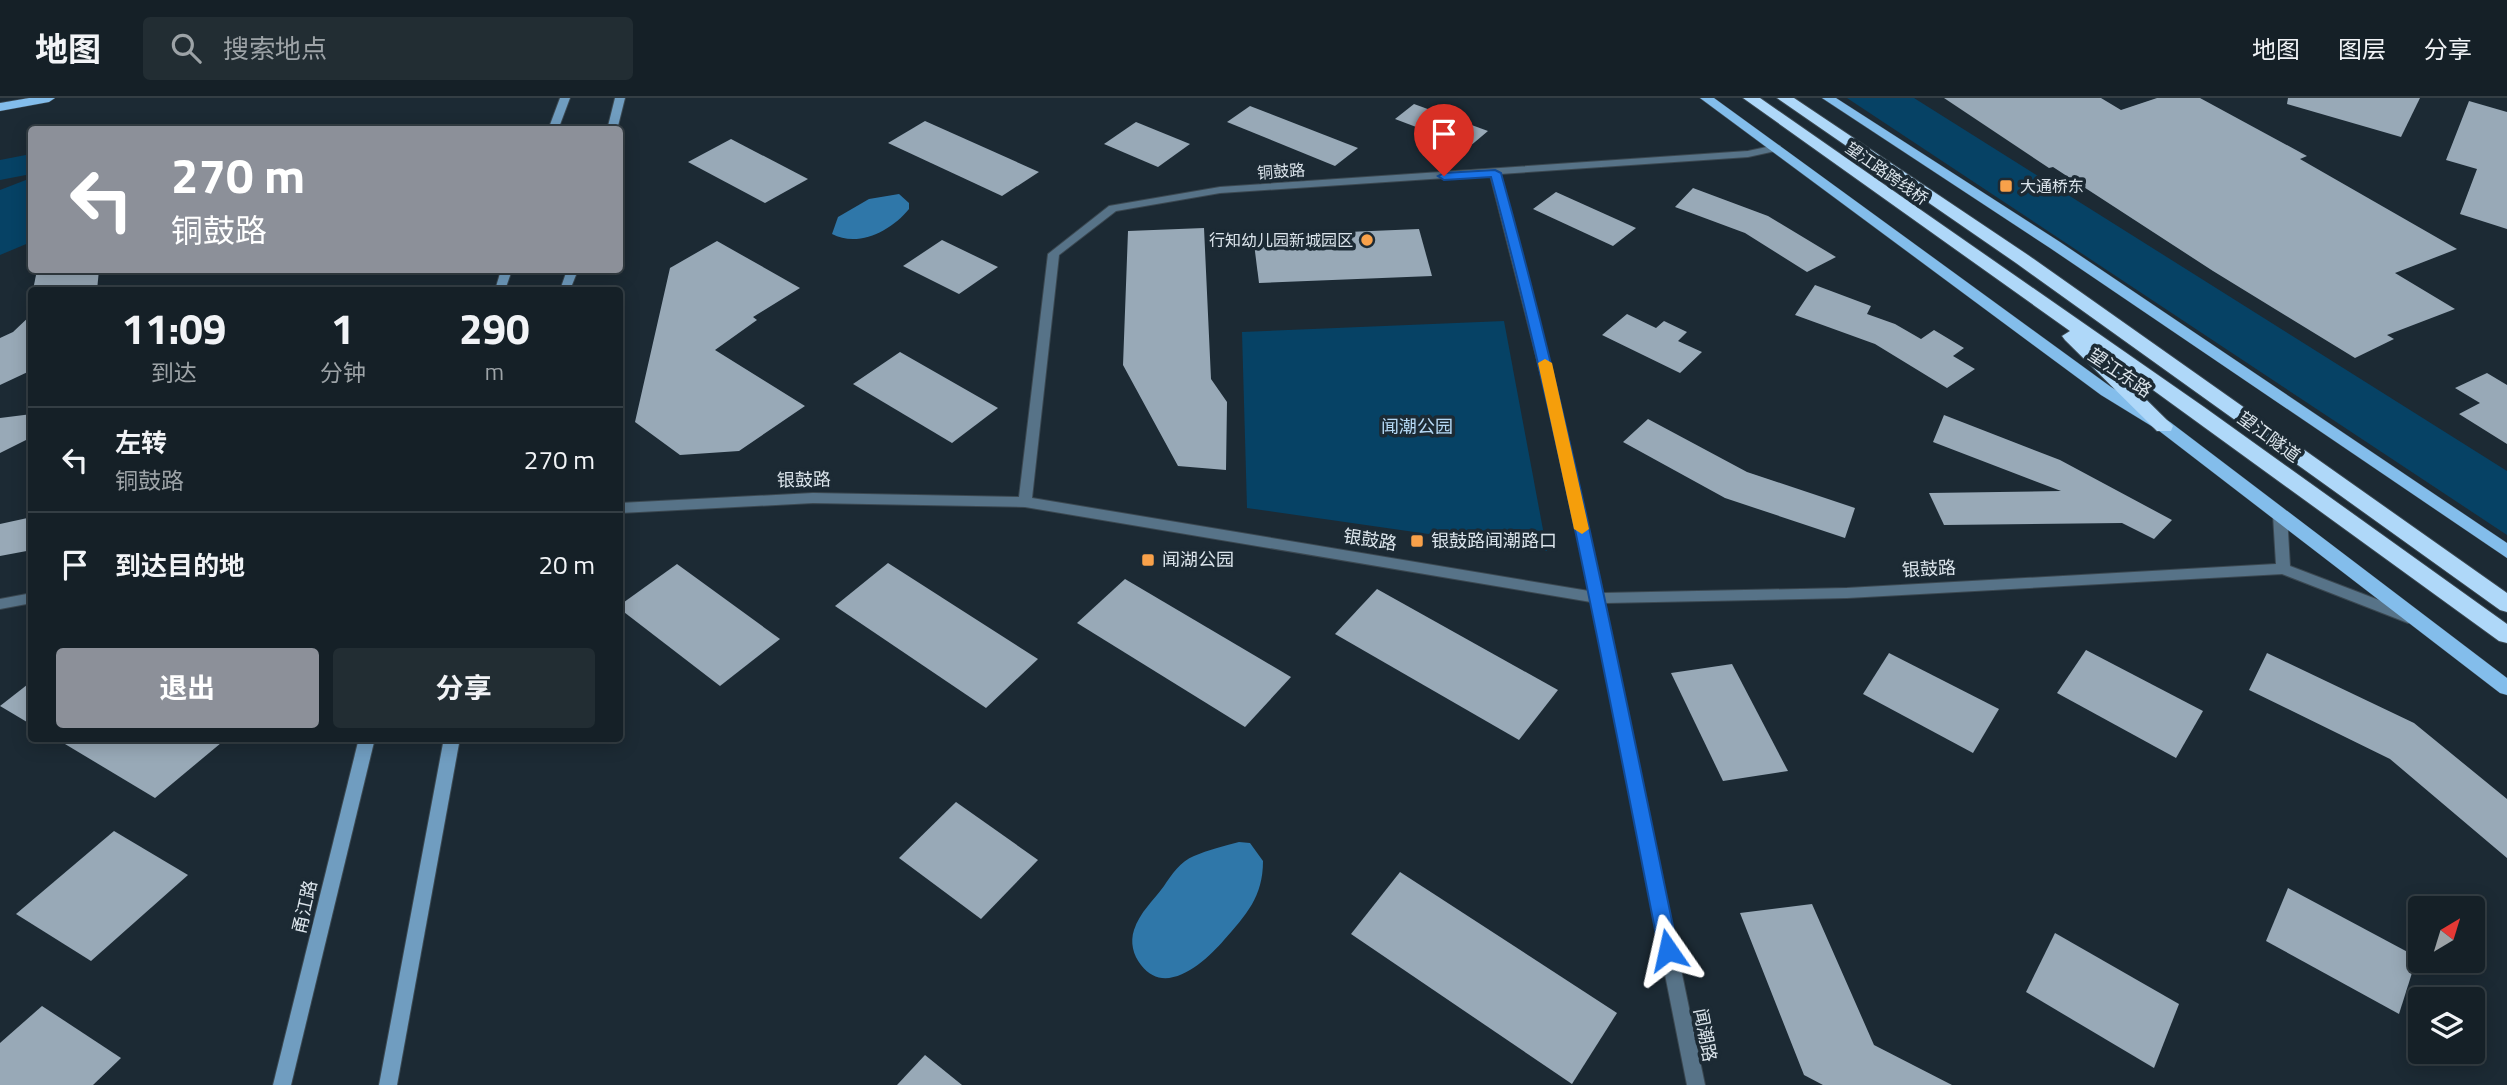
<!DOCTYPE html>
<html lang="zh">
<head>
<meta charset="utf-8">
<style>
	body { margin:0; font-family:"Titillium Web","Noto Sans SC",sans-serif; background:#222d33; color:#f1f3f6; height:100vh; display:flex; flex-direction:column; font-size:26px; white-space:nowrap }
	* { box-sizing:border-box; margin:0 }
	p { font-size:23px; color:#9da3a7 }
	.icon { flex:none; width:38px; height:38px; fill:none; stroke:currentColor; stroke-width:2; stroke-linecap:round; stroke-linejoin:round }
	.map { position:relative; flex:1; overflow:hidden }
	.details { position:absolute; left:28px; top:189px; width:595px; height:455px; display:flex; flex-direction:column; background:#152027; border-radius:7px; box-shadow:0 4px 18px #0003,0 0 0 2px #343e44 }
	.details>* { flex:none }
	.hud { position:absolute; left:28px; top:28px; width:595px; height:147px; border-radius:7px; box-shadow:0 4px 18px #0003,0 0 0 2px #343e44; background:#8c9099; color:#fff; overflow:hidden }
	.needle { width:46px; rotate:38deg }
	.controls { position:absolute; left:2408px; top:798px; display:grid; gap:14px }
	.controls a { display:grid; place-items:center; width:77px; height:77px; border-radius:7px; background:#152027; box-shadow:0 4px 18px #0003,0 0 0 2px #343e44; font-size:35px }
	.pin { position:absolute; display:grid; place-items:center; width:60px; height:60px; color:#fff; margin:-72px -30px; border-radius:50% 50% 50% 0; rotate:-45deg; box-shadow:0 0 7px #0007 }
	.pin .icon { rotate:45deg }
	.me { position:absolute; width:77px; margin:-38px; rotate:349deg; stroke-linejoin:round; filter:drop-shadow(0 0 5px #0008) }
	.turn { display:flex; align-items:center; gap:24px; height:147px; padding:0 28px; font-size:32px }
	.turn .icon { width:91px; height:91px; stroke-width:2.5 }
	.turn b { display:block; font-size:49px; line-height:60px }
	.eta { display:flex; justify-content:space-evenly; align-items:center; height:119px; text-align:center }
	.eta b { font-size:42px; font-weight:700; line-height:49px }
	.action { display:flex; gap:14px; margin-top:auto; padding:14px 28px }
	.action a { flex:1; height:80px; border-radius:7px; background:#8c9099; color:#fff; font-size:28px; font-weight:700; line-height:80px; text-align:center }
	.action a+a { background:#222d33; color:#f1f3f6 }
	ul { padding:0; list-style:none }
	li { display:flex; align-items:center; gap:21px; height:105px; padding:0 28px; border-top:2px solid #343e44 }
	li div { flex:1 }
	li b { display:block; font-size:26px }
	li em { font-style:normal }
	header { display:flex; align-items:center; gap:42px; box-sizing:border-box; height:98px; padding:0 35px; background:#152027; border-bottom:2px solid #343e44 }
	header strong { font-size:33px }
	nav { display:flex; gap:38px; margin-inline-start:auto; font-size:24px }
	.search { width:490px; height:63px; background:#222d33; display:flex; align-items:center; gap:18px; box-sizing:border-box; padding:0 24px; border-radius:7px; color:#9da3a7; font-size:26px }
	.map>svg:first-child { display:block }
	.green { fill:#064265 }
	.water { fill:#2f77a9 }
	.building { fill:#98a9b7 }
	.lines { fill:none; stroke-linecap:round; stroke-linejoin:round }
	.street-casing { stroke:#3b4851; stroke-width:2 }
	.secondary-casing { stroke:#3b4851; stroke-width:2 }
	.primary-casing { stroke:#3b4851; stroke-width:1 }
	.highway-casing { stroke:#3b4851; stroke-width:2 }
	.street { fill:#577388; fill-rule:evenodd }
	.secondary { fill:#709dc0; fill-rule:evenodd }
	.primary { fill:#83bdeb; fill-rule:evenodd }
	.highway { fill:#afd8f9; fill-rule:evenodd }
	.route { fill:#1a73e8; stroke:#114b97; stroke-width:2 }
	.slow { fill:#f59e0b }
	.poi-dot { fill:#f8a14a; stroke:#1c2a34; stroke-width:2.5 }
	.labels { text-anchor:middle; stroke-width:7; stroke-linejoin:round; paint-order:stroke }
	.far-street-label { font-size:16px; fill:#dbe4eb; stroke:#1c2a34 }
	.far-poi-label { font-size:16px; fill:#dbe4eb; stroke:#1c2a34; text-anchor:start }
	.street-label { font-size:18px; fill:#dbe4eb; stroke:#1c2a34 }
	.park-label { font-size:18px; fill:#b6d9f5; stroke:#1c2a34 }
	.poi-label { font-size:18px; fill:#dbe4eb; stroke:#1c2a34; text-anchor:start }
</style>
</head>
<body>
<header>
<strong>地图</strong>
<div class="search"><svg class="icon" aria-label="search" viewBox="0 0 24 24"><circle cx="10" cy="10" r="6"/><path d="M15 15l6 6"/></svg>搜索地点</div>
<nav><a>地图</a><a>图层</a><a>分享</a></nav>
</header>
<div class="map">
<svg width="2507" height="987" viewBox="0 0 2507 987">
	<rect width="100%" height="100%" fill="#1c2a34"/>
	<g class="green">
		<path d="M1847,0H1914L2507,373V437Z"/>
		<path d="M31,56L26,77L0,82V62Z"/>
		<path d="M31,80V144L0,157V92Z"/>
		<path d="M1504,223L1547,453L1247,410L1242,234Z"/>
	</g>
	<g class="water">
		<path d="M899,96L909,105V111C891,133 858,150 832,136L838,119L869,101Z"/>
		<path d="M1239,744L1250,745L1263,763C1263,799 1246,817 1224,842C1206,863 1166,900 1141,867C1133,857 1130,844 1134,832C1140,814 1153,803 1164,788C1171,777 1181,763 1194,758C1208,752 1224,748 1239,744Z"/>
	</g>
	<g class="building">
		<path d="M1944,0H2101L2121,12L2157,0H2200L2307,58L2300,61L2457,151L2395,175L2455,211L2387,237L2394,241L2355,260L2213,173L2053,69L2049,70Z"/>
		<path d="M2288,0H2420L2401,39L2287,6Z"/>
		<path d="M2469,3L2507,14V131L2460,116L2477,71L2446,62Z"/>
		<path d="M1414,6L1488,33L1469,49L1395,21Z"/>
		<path d="M1250,8L1358,50L1335,68L1227,24Z"/>
		<path d="M925,23L1039,74L1002,98L888,45Z"/>
		<path d="M1136,24L1190,46L1158,69L1104,46Z"/>
		<path d="M731,41L808,81L765,105L688,64Z"/>
		<path d="M1693,90L1768,118L1836,159L1807,174L1745,135L1675,109Z"/>
		<path d="M1556,94L1636,130L1613,148L1533,111Z"/>
		<path d="M1204,130L1211,281L1227,304L1226,372L1178,368L1123,267L1128,133Z"/>
		<path d="M1419,131L1432,178L1259,185L1253,138Z"/>
		<path d="M942,142L998,169L959,196L903,168Z"/>
		<path d="M717,143L800,190L753,219L757,222L715,252L805,308L739,353L680,357L635,324L670,170Z"/>
		<path d="M37,172H99L97,192H33Z"/>
		<path d="M1815,187L1871,208L1867,216L1895,226L1921,241L1934,232L1964,250L1953,258L1975,271L1947,290L1875,246L1795,217Z"/>
		<path d="M32,216V272L0,287V240L13,234Z"/>
		<path d="M1627,216L1656,230L1664,223L1687,234L1678,243L1702,254L1680,275L1602,237Z"/>
		<path d="M900,254L998,310L952,345L853,286Z"/>
		<path d="M2487,275L2507,287V346L2459,316L2480,305L2455,290Z"/>
		<path d="M32,316V339L0,355V320Z"/>
		<path d="M1944,317L2060,362L2172,422L2154,441L2122,425L1944,427L1929,395L2061,393L1933,344Z"/>
		<path d="M1648,321L1747,374L1855,410L1845,440L1725,400L1623,344Z"/>
		<path d="M32,419V452L0,458V426Z"/>
		<path d="M888,465L1038,561L986,610L835,508Z"/>
		<path d="M677,466L780,541L720,588L620,511V507Z"/>
		<path d="M1125,481L1291,579L1245,629L1077,525Z"/>
		<path d="M1377,491L1558,592L1519,642L1335,536Z"/>
		<path d="M2086,552L2203,613L2176,660L2057,595Z"/>
		<path d="M1889,555L1999,611L1973,655L1863,596Z"/>
		<path d="M2267,555L2414,625L2507,701V760L2390,661L2249,592Z"/>
		<path d="M1732,566L1788,673L1723,683L1671,575Z"/>
		<path d="M32,583V627L0,608Z"/>
		<path d="M55,640H227L155,700Z"/>
		<path d="M956,704L1038,762L981,821L899,760Z"/>
		<path d="M114,733L188,777L91,863L16,816Z"/>
		<path d="M1400,774L1617,915L1572,986L1351,836Z"/>
		<path d="M2288,790L2417,859L2399,916L2266,843Z"/>
		<path d="M1812,806L1874,947L1952,987H1823L1804,977L1740,815Z"/>
		<path d="M2055,835L2179,906L2154,970L2026,894Z"/>
		<path d="M42,908L121,960L93,987H0V945Z"/>
		<path d="M925,957L962,987H897Z"/>
	</g>
	<g class="lines">
		<g class="street-casing">
			<g id="street">
				<path d="M1776,47L1780,48V52L1748,59L1500,76L1559,301L1603,495L1847,490L2276,466L2273,417L2280,412L2287,417L2290,468L2418,517L2420,521L2418,525H2408L2282,476L1847,500L1605,505L1705,987H1687L1591,504L1025,409L813,405L620,415V405L813,395L1019,399L1048,156L1109,108L1220,89L1748,53ZM1490,77L1547,301L1589,493L1032,400L1059,157L1116,113L1220,95Z"/>
				<path d="M32,495V505L0,511V501Z"/>
			</g>
		</g>
		<g class="secondary-casing">
			<g id="secondary">
				<path d="M560,0H570L558,32H548Z"/>
				<path d="M615,0H625L617,32H607Z"/>
				<path d="M501,172H512L505,192H495Z"/>
				<path d="M567,172H578L570,192H560Z"/>
				<path d="M359,640H375L291,987H273Z"/>
				<path d="M444,640H460L397,987H379Z"/>
			</g>
		</g>
		<g class="primary-casing">
			<g id="primary">
				<path d="M29,0H55L49,4L0,13V5Z"/>
				<path d="M1700,0H1714L2111,289L2170,324L2507,580V597L2500,595L2158,332L2101,297Z"/>
				<path d="M1822,0H1836L2060,144L2507,445V460L2050,150Z"/>
			</g>
		</g>
		<g class="highway-casing">
			<g id="highway">
				<path d="M1743,0H1760L2204,309L2507,526V545L2499,543L2091,247L2173,328L2171,333H2157L2065,242L2062,238L2070,233Z"/>
				<path d="M1777,0H1794L2028,157L2507,495V514L2500,512L2016,165Z"/>
			</g>
		</g>
		<use href="#street" class="street"/>
		<use href="#secondary" class="secondary"/>
		<use href="#primary" class="primary"/>
		<use href="#highway" class="highway"/>
	</g>
	<path class="route" d="M1495,72L1501,75C1573,331 1624,592 1678,852L1675,858L1668,861L1662,858L1659,852C1608,593 1560,333 1491,79L1444,82L1438,78L1444,75Z"/>
	<path class="slow" d="M1545,261L1552,265L1589,431L1582,436L1574,431L1538,265Z"/>
	<g class="poi-dot">
		<rect x="1999" y="81" width="14" height="14" rx="3.5"/>
		<circle cx="1367" cy="142" r="7"/>
		<rect x="1410" y="436" width="14" height="14" rx="3.5"/>
		<rect x="1141" y="455" width="14" height="14" rx="3.5"/>
	</g>
	<g class="labels">
		<g class="far-street-label">
			<text transform="translate(1281 73) rotate(-4)" y="6">铜鼓路</text>
			<text transform="translate(1887 75) rotate(35)" y="6">望江路跨线桥</text>
		</g>
		<g class="far-poi-label">
			<text x="2020" y="94">大通桥东</text>
			<text x="1353" y="148" text-anchor="end">行知幼儿园新城园区</text>
		</g>
		<g class="street-label">
			<text transform="translate(2120 275) rotate(34)" y="6">望江东路</text>
			<text transform="translate(2269 339) rotate(36)" y="6">望江隧道</text>
			<text transform="translate(804 382) rotate(-1)" y="6">银鼓路</text>
			<text transform="translate(1370 442) rotate(9)" y="6">银鼓路</text>
			<text transform="translate(1929 471) rotate(-3)" y="6">银鼓路</text>
			<text transform="translate(305 809) rotate(-77)" y="6">甬江路</text>
			<text transform="translate(1705 937) rotate(79)" y="6">闻潮路</text>
		</g>
		<g class="park-label">
			<text x="1417" y="335">闻潮公园</text>
		</g>
		<g class="poi-label">
			<text x="1431" y="449">银鼓路闻潮路口</text>
			<text x="1162" y="468">闻湖公园</text>
		</g>
	</g>
</svg>
<div class="controls">
<a><svg class="needle" viewBox="-14 -14 28 28"><path d="M0-13l5 13h-10z" fill="#e53935"/><path d="M0 13l5-13h-10z" fill="#9da3a7"/></svg></a>
<a><svg class="icon" aria-label="layers" viewBox="0 0 24 24"><path d="M12 4l9 5-9 5-9-5zM3 14l9 5 9-5"/></svg></a>
</div>
<div class="pin" style="left:1444px;top:78px;background:#d93025"><svg class="icon" aria-label="arrive" viewBox="0 0 24 24"><path d="M6 21V4h12l-3 4 3 4H6"/></svg></div>
<svg class="me" style="left:1668px;top:852px" viewBox="-20 -20 40 40"><path d="M0-17L14 15 0 8-14 15z" fill="#1a73e8" stroke="#fff" stroke-width="4"/></svg>
<div class="hud">
<div class="turn"><svg class="icon" aria-label="left" viewBox="0 0 24 24"><path d="M17 20v-9H6M10 6l-5 5 5 5"/></svg><div><b>270 m</b>铜鼓路</div></div>
</div>
<section class="details">
<div class="eta">
<div><b>11:09</b><p>到达</p></div>
<div><b>1</b><p>分钟</p></div>
<div><b>290</b><p>m</p></div>
</div>
<ul>
<li><svg class="icon" aria-label="left" viewBox="0 0 24 24"><path d="M17 20v-9H6M10 6l-5 5 5 5"/></svg><div><b>左转</b><p>铜鼓路</p></div><em>270 m</em></li>
<li><svg class="icon" aria-label="arrive" viewBox="0 0 24 24"><path d="M6 21V4h12l-3 4 3 4H6"/></svg><div><b>到达目的地</b></div><em>20 m</em></li>
</ul>
<div class="action"><a>退出</a><a>分享</a></div>
</section>
</div>
</body>
</html>
